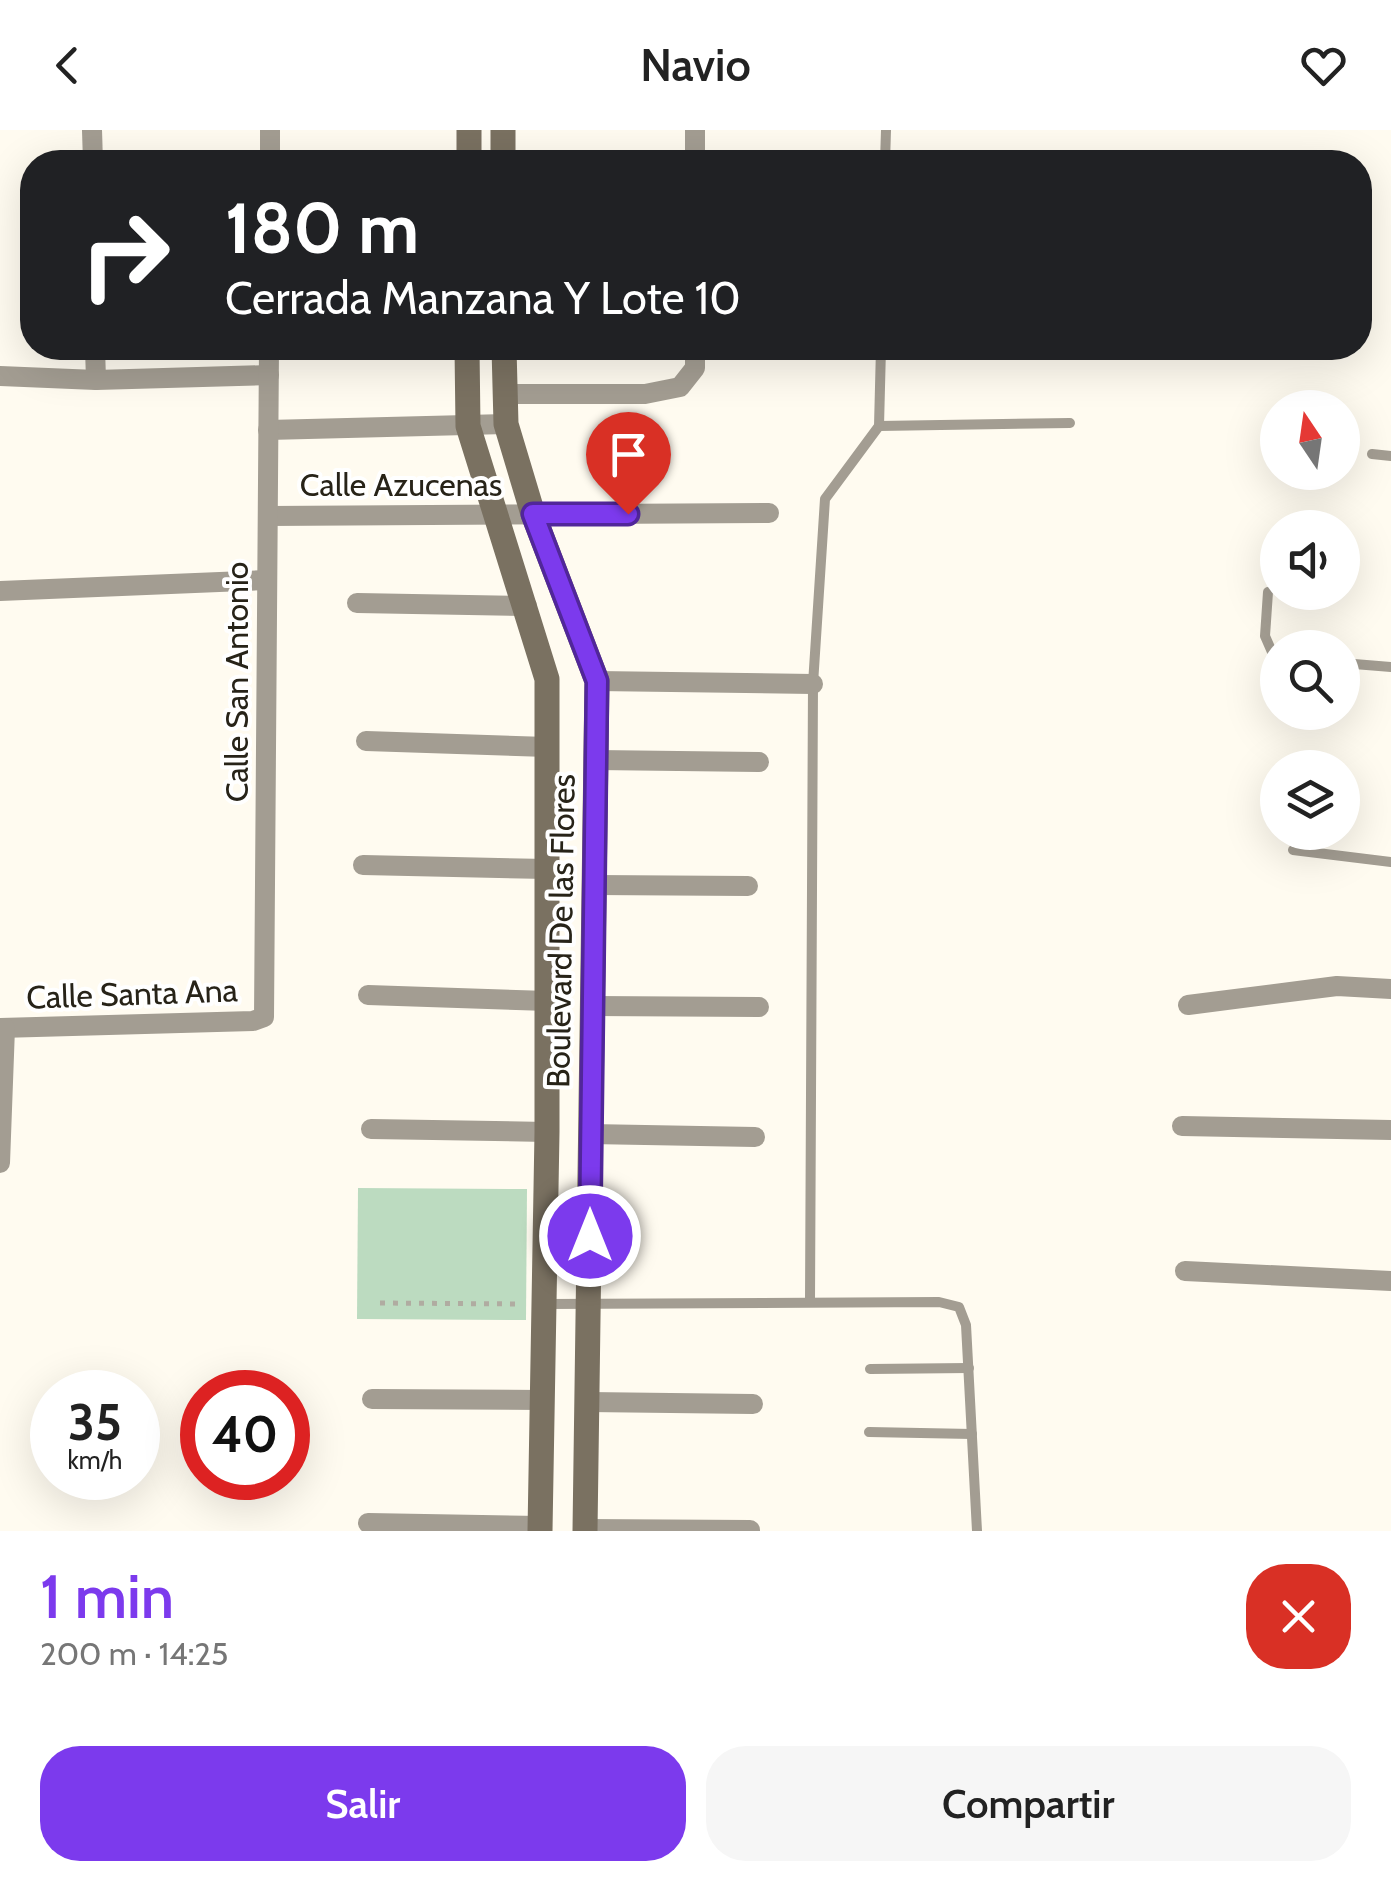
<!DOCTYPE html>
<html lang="es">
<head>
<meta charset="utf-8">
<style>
	body { margin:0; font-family:Cabin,sans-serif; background:#f6f6f6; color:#222; height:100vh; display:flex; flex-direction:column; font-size:38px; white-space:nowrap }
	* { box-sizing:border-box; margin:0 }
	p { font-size:32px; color:#767676 }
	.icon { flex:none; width:55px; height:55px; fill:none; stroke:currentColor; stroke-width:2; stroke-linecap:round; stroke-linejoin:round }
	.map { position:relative; height:1401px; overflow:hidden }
	.side { display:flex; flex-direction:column; background:#fff; flex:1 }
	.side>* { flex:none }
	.hud { position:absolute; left:20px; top:20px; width:1352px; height:210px; border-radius:40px; box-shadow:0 10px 40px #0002; background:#202124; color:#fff; overflow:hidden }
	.needle { width:65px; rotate:347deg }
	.fabs { position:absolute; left:1260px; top:260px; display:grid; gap:20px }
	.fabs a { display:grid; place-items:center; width:100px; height:100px; border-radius:50%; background:#fff; box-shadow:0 10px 40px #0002; font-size:50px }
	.speed { position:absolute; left:30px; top:1240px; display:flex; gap:20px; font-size:50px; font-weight:700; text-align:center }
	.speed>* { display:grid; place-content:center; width:130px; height:130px; border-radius:50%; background:#fff; box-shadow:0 10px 40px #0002; line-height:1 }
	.speed small { font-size:25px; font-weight:400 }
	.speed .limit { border:15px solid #d22; background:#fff; color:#111 }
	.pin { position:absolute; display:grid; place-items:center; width:85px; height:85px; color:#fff; margin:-102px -42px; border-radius:50% 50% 50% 0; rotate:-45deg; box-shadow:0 0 10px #0007 }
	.pin .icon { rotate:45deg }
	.me { position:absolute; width:110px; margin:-55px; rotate:0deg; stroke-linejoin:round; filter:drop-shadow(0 0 8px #0008) }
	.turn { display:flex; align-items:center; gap:35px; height:210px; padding:0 40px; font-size:45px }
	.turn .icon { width:130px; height:130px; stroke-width:2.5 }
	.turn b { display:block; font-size:70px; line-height:85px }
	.round { display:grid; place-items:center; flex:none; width:105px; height:105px; border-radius:40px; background:#f6f6f6 }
	.summary { display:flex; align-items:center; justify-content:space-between; height:170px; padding:0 40px }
	h1 { font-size:60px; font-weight:600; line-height:75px; color:#7c3aed }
	.button { display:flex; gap:20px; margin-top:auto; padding:20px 40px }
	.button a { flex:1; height:115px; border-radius:40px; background:#7c3aed; color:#fff; font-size:40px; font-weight:600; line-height:115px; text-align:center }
	.button a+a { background:#f6f6f6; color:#222 }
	header { display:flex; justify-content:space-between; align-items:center; height:130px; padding:0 40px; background:#fff; font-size:45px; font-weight:600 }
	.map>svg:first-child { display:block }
	.green { fill:#bcdbc0 }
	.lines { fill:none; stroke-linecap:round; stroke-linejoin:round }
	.path { stroke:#b0aca1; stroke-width:5; stroke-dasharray:5 8; stroke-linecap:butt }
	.lane { stroke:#a39d92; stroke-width:10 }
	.street { stroke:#a39d92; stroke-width:20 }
	.secondary { stroke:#7a7161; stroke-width:25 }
	.route-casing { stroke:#51269a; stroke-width:25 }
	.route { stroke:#7c3aed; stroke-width:18 }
	.labels { text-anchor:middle; stroke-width:8; stroke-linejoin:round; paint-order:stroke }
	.street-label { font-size:32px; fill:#272318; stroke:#fff }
</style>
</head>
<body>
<header><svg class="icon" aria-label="back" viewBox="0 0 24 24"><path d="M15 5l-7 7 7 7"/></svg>Navio<svg class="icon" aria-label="heart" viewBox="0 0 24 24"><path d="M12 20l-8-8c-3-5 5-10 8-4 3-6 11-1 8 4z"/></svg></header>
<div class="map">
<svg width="1391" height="1401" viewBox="0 0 1391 1401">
	<rect width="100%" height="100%" fill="#fffbf0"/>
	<path class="green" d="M358,1058L527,1059L526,1190L357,1189Z"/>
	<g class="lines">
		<path class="path" d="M380,1173L522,1174"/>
		<g class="lane">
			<path d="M885,32L886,0"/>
			<path d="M879,296L1070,293"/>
			<path d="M1372,324L1391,326"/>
			<path d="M1268,462L1265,506L1272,522L1278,524"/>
			<path d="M1342,533L1391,537"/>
			<path d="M1293,720L1391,732"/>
			<path d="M810,1171L813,554L825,369L879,296L881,218"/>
			<path d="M546,1174L939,1172L959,1177L966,1195L977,1401"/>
			<path d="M870,1239L969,1238"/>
			<path d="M869,1302L972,1304"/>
		</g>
		<g class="street">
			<path d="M92,0L93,32"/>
			<path d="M270,32V0"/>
			<path d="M695,32V0"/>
			<path d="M95,218L96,250"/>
			<path d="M0,246L96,250L269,245"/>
			<path d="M504,264H645L680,257L695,238V218"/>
			<path d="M268,300L506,294"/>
			<path d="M269,386L769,383"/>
			<path d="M0,461L266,450"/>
			<path d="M357,473L527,476"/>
			<path d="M597,551L813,554"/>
			<path d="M366,611L547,617"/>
			<path d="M597,630L759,632"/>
			<path d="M363,735L547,739"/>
			<path d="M595,755L748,756"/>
			<path d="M368,865L548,871"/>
			<path d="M1188,875L1337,856L1391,859"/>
			<path d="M593,876L759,877"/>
			<path d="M0,898L253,891L264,887L269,218"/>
			<path d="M1182,996L1391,1000"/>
			<path d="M371,999L547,1002"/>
			<path d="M590,1004L755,1007"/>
			<path d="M0,1033L5,898"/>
			<path d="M1185,1141L1391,1151"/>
			<path d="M372,1269L542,1270"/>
			<path d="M588,1272L753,1274"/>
			<path d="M368,1393L540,1396"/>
			<path d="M585,1399L750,1400"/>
		</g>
		<g class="secondary">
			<path d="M503,0V32"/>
			<path d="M469,32V0"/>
			<path d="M467,218L468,296L547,549V1002L540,1401"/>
			<path d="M504,218L506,294L533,384L597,551L585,1401"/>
		</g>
	</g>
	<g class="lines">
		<g class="route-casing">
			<path id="route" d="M590,1106L597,551L533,384H628"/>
		</g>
		<use href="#route" class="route"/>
	</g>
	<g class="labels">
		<g class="street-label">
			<text x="401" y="366">Calle Azucenas</text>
			<text transform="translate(237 552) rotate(-90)" y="11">Calle San Antonio</text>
			<text transform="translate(561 801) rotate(-89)" y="11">Boulevard De las Flores</text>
			<text transform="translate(132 864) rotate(-2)" y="11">Calle Santa Ana</text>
		</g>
	</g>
</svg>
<div class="fabs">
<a><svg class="needle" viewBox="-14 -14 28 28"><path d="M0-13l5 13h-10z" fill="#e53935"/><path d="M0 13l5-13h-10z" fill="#767676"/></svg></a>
<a><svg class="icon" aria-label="sound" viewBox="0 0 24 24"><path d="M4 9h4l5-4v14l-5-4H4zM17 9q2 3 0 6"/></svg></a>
<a><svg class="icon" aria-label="search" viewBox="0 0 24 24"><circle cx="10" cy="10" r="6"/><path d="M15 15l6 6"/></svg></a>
<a><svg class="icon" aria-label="layers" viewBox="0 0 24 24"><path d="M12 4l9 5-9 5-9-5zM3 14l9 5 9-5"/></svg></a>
</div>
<div class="speed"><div>35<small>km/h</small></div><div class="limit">40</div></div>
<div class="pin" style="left:628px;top:384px;background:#d93025"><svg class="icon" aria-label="arrive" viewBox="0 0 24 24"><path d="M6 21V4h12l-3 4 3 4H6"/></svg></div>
<svg class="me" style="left:590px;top:1106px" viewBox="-20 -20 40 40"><circle r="17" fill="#7c3aed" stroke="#fff" stroke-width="3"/><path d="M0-11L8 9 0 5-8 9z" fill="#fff"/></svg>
<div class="hud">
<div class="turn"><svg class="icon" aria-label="right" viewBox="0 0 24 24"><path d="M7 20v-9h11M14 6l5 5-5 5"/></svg><div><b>180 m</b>Cerrada Manzana Y Lote 10</div></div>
</div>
</div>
<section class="side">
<div class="summary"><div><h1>1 min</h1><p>200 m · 14:25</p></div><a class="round" style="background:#d93025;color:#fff"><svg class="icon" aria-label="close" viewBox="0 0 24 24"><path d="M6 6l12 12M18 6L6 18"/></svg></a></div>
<div class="button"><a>Salir</a><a>Compartir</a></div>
</section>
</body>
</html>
